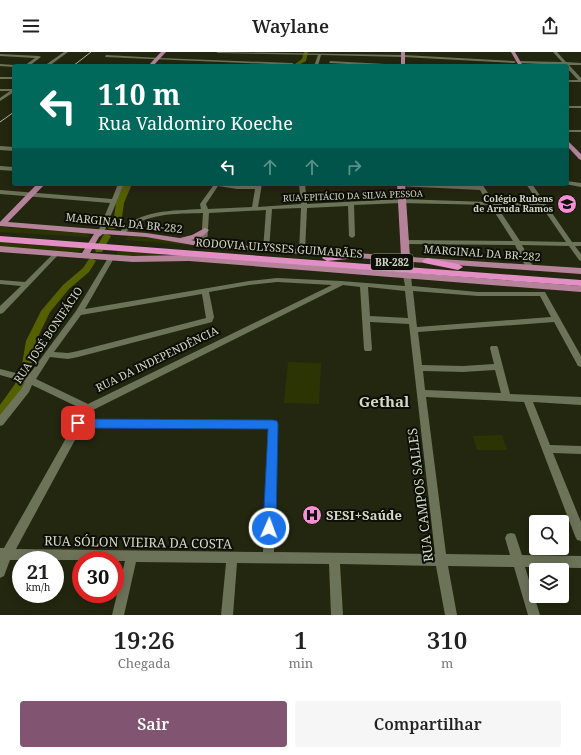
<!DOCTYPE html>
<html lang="pt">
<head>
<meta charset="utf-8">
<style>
	body { margin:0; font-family:"Noto Serif",serif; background:#f6f6f6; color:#222; height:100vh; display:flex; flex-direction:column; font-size:15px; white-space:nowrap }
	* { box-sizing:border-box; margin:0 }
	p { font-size:13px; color:#767676 }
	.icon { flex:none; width:22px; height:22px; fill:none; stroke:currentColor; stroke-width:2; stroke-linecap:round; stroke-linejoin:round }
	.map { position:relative; height:563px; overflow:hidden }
	.drawer { display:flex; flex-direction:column; background:#fff; flex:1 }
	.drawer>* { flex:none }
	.banner { position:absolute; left:12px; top:12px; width:557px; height:122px; border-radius:4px; box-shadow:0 2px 10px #0003; background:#00695c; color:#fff; overflow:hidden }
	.fabs { position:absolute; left:529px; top:463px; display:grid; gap:8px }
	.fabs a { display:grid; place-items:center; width:40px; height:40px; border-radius:4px; background:#fff; box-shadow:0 2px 10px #0003; font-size:20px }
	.speed { position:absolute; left:12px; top:499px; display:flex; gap:8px; font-size:20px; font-weight:700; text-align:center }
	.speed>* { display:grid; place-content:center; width:52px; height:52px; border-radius:50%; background:#fff; box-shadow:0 2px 10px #0003; line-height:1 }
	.speed small { font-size:10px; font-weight:400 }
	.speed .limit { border:6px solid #d22; background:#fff; color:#111 }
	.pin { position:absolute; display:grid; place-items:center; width:34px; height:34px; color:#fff; margin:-17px; border-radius:8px; box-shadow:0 2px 6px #0006 }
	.me { position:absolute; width:44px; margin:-22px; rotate:2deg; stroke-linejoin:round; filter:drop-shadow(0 0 3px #0008) }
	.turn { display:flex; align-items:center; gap:14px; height:84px; padding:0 20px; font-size:18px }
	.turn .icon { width:52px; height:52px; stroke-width:2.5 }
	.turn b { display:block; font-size:28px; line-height:34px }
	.lanes { display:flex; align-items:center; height:38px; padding:0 20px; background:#0003; justify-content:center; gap:20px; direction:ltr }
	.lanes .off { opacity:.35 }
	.eta { display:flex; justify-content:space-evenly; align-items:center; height:68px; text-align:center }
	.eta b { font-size:24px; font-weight:600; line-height:28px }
	.cta { display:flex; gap:8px; margin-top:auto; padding:8px 20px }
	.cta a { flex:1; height:46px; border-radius:4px; background:#815472; color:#fff; font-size:16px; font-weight:600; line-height:46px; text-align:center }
	.cta a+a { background:#f6f6f6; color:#222 }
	header { display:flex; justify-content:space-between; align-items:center; height:52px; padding:0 20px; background:#fff; font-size:18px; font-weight:600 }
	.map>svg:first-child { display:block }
	.green { fill:#2d3403 }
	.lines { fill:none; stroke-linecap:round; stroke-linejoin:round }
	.river { fill:#556100; fill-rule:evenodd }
	.minor { fill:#6d7359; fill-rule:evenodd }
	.major { fill:#b4839a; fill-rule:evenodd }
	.highway { fill:#e48ec6; fill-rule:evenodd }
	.rail { stroke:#b2b5a5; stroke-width:1 }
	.route { fill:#1a73e8; stroke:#114b97 }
	.labels { text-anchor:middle; stroke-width:4; stroke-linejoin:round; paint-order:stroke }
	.far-street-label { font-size:9px; fill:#d4d7c9; stroke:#0d0f05 }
	.far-poi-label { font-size:9px; font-weight:bold; fill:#d4d7c9; stroke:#0d0f05; text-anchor:end }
	.shield { fill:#0d0f05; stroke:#989b8e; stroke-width:1 }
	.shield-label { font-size:10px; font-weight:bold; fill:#d4d7c9 }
	.street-label { font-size:11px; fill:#d4d7c9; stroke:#0d0f05 }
	.near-street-label { font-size:13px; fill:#d4d7c9; stroke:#0d0f05 }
	.near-poi-label { font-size:13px; font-weight:bold; fill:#d4d7c9; stroke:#0d0f05; text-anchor:start }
	.district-label { font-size:15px; font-weight:bold; fill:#d4d7c9; stroke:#0d0f05 }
</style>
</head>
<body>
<header><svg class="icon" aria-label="menu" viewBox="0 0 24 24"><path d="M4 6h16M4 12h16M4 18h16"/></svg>Waylane<svg class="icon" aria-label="share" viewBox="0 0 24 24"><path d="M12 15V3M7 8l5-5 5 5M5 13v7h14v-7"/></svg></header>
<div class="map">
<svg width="581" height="563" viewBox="0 0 581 563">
	<rect width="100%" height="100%" fill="#23270f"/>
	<g class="green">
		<path d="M0,175L83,181L87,182L89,185L0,180Z"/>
		<path d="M129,184L162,187L189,193L124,188Z"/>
		<path d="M0,189L83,196L80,199L72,201L0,195Z"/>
		<path d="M117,198L162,202L163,203L137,205L117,203Z"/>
		<path d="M288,310L321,311L319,352L284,351Z"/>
		<path d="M502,383L507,398H477L473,384Z"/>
	</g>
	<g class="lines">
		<g class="river">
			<path d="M304,0H308L306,9L297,14H292L302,7Z"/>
			<path d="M124,132H132L124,151L122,165L115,177H109L108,175L114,165L116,151Z"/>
			<path d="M104,182H107L111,184L102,200H96L95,198Z"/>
			<path d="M92,206L96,209L89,220L69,237L50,260L36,289L31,318L25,334L4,365L0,367V353L15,332L21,318L26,289L41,259L63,233L83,216L89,207Z"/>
		</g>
		<g class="minor">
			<path d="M64,0H68L49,14H44Z"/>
			<path d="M216,0L403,3L514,9L516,10L514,11L403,5L321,3L318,14H314L318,3L218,1Z"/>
			<path d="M553,0H557L566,10L581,11V13H569L581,26V30H567V28H578L567,16V14L564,13L519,11L517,10L519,9L562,10Z"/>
			<path d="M0,2L39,4L41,5L29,14H24L35,6L0,4Z"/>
			<path d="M106,3L160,6L292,11L294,12L292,13L105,5Z"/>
			<path d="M330,9L385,12L387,13L382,14L329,11Z"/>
			<path d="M0,12L14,13L16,14H14V15L0,14Z"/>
			<path d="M403,12L417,14H402Z"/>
			<path d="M95,13H97L98,14H93Z"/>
			<rect x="0" y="25" width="14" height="2"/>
			<path d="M0,37H14V40L0,49V46L10,39H0Z"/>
			<rect x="567" y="54" width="14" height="2"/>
			<rect x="567" y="78" width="14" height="2"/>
			<path d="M0,94L14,95V99L0,98Z"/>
			<path d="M0,114L14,115V119L0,118Z"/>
			<path d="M567,129L581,131V135L565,132H567Z"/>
			<path d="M118,132H124L104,180L101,182L98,180L110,151L0,142V138L112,147Z"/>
			<path d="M210,132L237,133L262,132L258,155L301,152L299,132H305L307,152L401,147L487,150L480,138L398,134L395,132L477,134L476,132H482L494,150L539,151L526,132H532L572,190H581V194H575L581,202V209L579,208L569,194L522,193L534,216L530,218L526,216L515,193L405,192L402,190L405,188L513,189L490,153L401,151L354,153L355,184L352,186L349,184L348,154L307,156L305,200L302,202L299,200L301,156L272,157L269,198L266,200L263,198L266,158L209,161L207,193L204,195L201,193L203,161C176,162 144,160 124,182H120L119,181C138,157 173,159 201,157L200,152L213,134ZM218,134L237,137H255L252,155L208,157L206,152ZM496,153L542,155L566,190L520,189Z"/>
			<path d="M57,199L60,201L59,202L3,261L0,262V254L21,234L0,232V228L25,230L55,200Z"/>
			<path d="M111,204L114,206L85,257L249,229L277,226L341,229L405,234L403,223L407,221L411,223L412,234L478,240H545L581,304V315L578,314L554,270L418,280L422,313L463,314L494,312L490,296L491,294H497L498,296L510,342L581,345V353L533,350L550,393L581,394V402L553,401L581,470V489L577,488L575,484L524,350L426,345L446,502L510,503L505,486L507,482L511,481L515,482L522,503L581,504V516L525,515L540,563H528L514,515L448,514L457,563H445L436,514L340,512L343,563H331L329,512L237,511L233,563H221L226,511L136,510L124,563H112L125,509H115V508H10L4,524L0,526V496H4L74,372L75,368H77L82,357L32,333L29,340L3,373L0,374V363L22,336L25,330L0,323V317L28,324L76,259L108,206ZM277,230L332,233L88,352L36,327L50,305L68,307L78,305L212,270L214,265L209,240L249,233ZM343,233L360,235L364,297L365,299H371L372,297L370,270L409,272L435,502L274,500L278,373L276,370L273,369L87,367L91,359ZM368,235L405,239L408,266L370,264ZM413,239L478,244H540L551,265L417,275ZM202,242L206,266L78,299L68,301L54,300L81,263ZM495,318L501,341L425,338L423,319L463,320ZM82,375L268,377L263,500L16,497Z"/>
		</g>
		<g class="major">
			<path d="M161,0H166L153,14H148Z"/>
			<rect x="401" y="0" width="4" height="14"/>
			<path d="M511,0H515L523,14H519Z"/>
			<path d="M567,88L581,102V108L579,107L567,94Z"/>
			<path d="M37,132H45L8,170L146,181L180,186L192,183L205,176L209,178C204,184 198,187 191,188L204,191L401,204L397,132H405L410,205L581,216V222L204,195L146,185L103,182L99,185L90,201L133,204L189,203L581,234V240L189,209L133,210L0,200V194L82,201L94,182L0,174V170Z"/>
		</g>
		<g class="highway">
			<path d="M0,184L327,209L322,206L324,204L355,201L358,202L360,204L358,206L327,209L581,228V234L0,190Z"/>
			<path d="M427,206L458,212L463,215L458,218L424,211L422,209Z"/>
		</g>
		<g class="rail">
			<path d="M73,14L91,0"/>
			<path d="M0,70L14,60"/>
		</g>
	</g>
	<path class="route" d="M78,367L273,368L277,369L278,372L276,476L274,480L269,482L265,480L263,476L268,377L78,376L74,374L73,371L74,368Z"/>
	<defs>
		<g id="school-disc" transform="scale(1)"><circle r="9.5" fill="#f591d3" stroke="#0d0f05"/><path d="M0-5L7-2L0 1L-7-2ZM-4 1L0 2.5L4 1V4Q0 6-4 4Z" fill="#111"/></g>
		<g id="hospital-disc" transform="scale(1)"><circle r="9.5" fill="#f591d3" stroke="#0d0f05"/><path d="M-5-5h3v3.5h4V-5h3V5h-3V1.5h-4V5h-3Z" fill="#111"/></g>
	</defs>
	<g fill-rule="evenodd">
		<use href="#school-disc" x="567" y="152"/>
		<use href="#hospital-disc" x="312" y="463"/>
	</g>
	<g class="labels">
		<g class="far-street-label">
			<text transform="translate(353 144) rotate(-2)" y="3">RUA EPITÁCIO DA SILVA PESSOA</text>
		</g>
		<g class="far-poi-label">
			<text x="553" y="150">Colégio Rubens<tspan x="553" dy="10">de Arruda Ramos</tspan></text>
		</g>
		<rect class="shield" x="371" y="202" width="42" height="16" rx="3"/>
		<g class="shield-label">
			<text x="392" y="214">BR-282</text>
		</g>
		<g class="street-label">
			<text transform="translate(124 171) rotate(6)" y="4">MARGINAL DA BR-282</text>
			<text transform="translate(279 196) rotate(4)" y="4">RODOVIA ULYSSES GUIMARÃES</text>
			<text transform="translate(482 201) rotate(4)" y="4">MARGINAL DA BR-282</text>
			<text transform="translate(48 283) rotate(-56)" y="4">RUA JOSÉ BONIFÁCIO</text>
			<text transform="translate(157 307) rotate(-26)" y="4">RUA DA INDEPENDÊNCIA</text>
		</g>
		<g class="near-street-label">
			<text transform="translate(420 443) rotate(-97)" y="5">RUA CAMPOS SALLES</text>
			<text transform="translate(138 490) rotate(1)" y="5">RUA SÓLON VIEIRA DA COSTA</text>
		</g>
		<g class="near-poi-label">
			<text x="326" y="468">SESI+Saúde</text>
		</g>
		<g class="district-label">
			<text x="384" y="355">Gethal</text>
		</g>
	</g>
</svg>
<div class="fabs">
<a><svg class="icon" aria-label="search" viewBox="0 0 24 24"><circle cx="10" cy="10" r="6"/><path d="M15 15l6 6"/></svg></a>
<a><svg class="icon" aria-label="layers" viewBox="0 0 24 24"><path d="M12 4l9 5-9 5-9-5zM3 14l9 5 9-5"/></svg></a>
</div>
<div class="speed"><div>21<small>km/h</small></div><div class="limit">30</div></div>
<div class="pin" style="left:78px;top:371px;background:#d93025"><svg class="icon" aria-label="arrive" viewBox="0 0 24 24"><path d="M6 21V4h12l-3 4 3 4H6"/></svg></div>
<svg class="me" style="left:269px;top:476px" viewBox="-20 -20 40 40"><circle r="17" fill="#1a73e8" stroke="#fff" stroke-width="3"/><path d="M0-11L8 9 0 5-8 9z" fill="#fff"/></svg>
<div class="banner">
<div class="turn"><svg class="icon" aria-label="left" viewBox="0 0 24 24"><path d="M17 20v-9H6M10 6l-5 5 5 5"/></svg><div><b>110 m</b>Rua Valdomiro Koeche</div></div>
<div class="lanes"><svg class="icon" aria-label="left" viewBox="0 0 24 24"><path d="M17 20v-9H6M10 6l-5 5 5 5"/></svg><svg class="icon off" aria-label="ahead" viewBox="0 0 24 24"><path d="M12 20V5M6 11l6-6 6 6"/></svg><svg class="icon off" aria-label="ahead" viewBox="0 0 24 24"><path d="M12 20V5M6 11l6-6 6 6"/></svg><svg class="icon off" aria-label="right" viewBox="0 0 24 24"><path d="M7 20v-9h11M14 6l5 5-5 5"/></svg></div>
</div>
</div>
<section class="drawer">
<div class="eta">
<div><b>19:26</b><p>Chegada</p></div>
<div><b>1</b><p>min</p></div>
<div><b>310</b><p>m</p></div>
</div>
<div class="cta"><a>Sair</a><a>Compartilhar</a></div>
</section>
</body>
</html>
